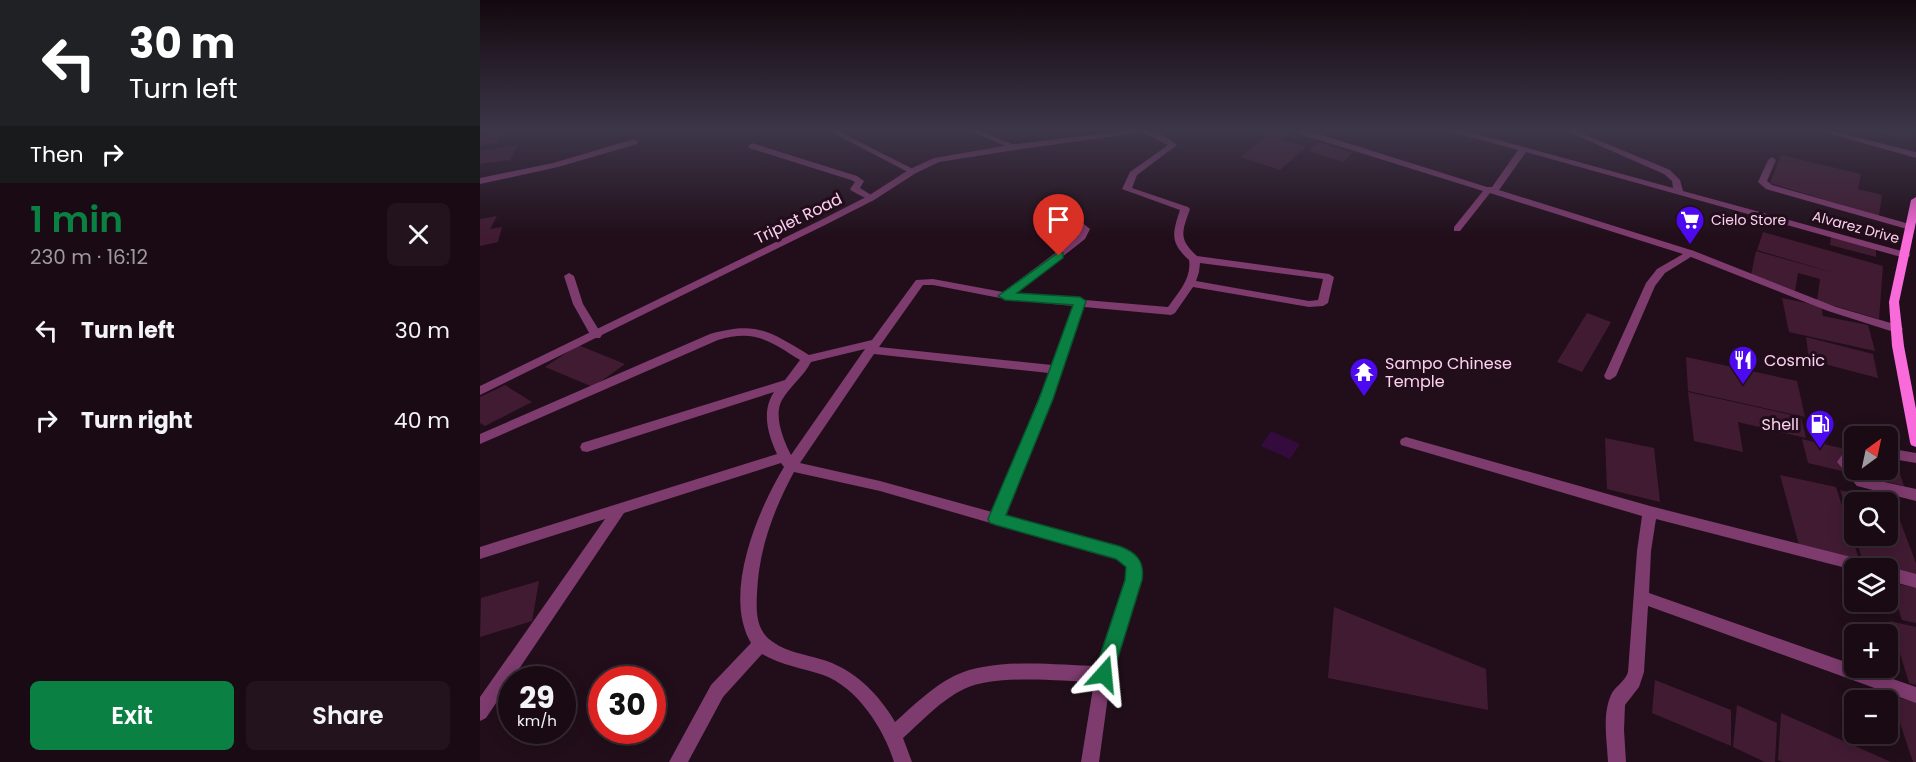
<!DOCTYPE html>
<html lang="en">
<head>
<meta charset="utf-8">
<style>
	body { margin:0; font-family:Poppins,sans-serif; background:#22131d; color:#f1f3f6; height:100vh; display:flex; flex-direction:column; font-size:22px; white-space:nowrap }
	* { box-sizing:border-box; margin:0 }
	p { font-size:20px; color:#9f9aa0 }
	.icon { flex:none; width:33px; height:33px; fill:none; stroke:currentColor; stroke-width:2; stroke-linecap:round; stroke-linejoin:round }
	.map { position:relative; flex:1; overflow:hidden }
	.drawer { display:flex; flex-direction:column; background:#190a14; width:480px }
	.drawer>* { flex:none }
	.guide { background:#202124; color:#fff; overflow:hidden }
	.needle { width:39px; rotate:33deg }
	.buttons { position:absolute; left:1364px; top:426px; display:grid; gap:12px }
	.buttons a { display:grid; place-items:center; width:54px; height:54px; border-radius:9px; background:#190a14; box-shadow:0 3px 15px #0003,0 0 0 2px #372b34; font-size:30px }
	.speed { position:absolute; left:18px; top:666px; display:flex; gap:12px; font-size:30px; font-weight:700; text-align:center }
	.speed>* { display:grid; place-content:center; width:78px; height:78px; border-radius:50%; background:#190a14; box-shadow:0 3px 15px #0003,0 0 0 2px #372b34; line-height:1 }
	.speed small { font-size:15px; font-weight:400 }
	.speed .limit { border:9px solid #d22; background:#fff; color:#111 }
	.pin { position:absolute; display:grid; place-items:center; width:51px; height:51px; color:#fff; margin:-62px -26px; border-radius:50% 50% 50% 0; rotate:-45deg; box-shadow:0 0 6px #0007 }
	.pin .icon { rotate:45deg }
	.me { position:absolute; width:66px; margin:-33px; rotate:18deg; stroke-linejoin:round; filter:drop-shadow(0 0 4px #0008) }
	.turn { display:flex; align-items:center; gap:21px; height:126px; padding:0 30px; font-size:27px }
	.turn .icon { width:78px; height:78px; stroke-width:2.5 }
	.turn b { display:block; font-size:42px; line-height:51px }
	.then { display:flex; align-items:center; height:57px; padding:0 30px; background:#0003; gap:12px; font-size:22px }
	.round { display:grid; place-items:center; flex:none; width:63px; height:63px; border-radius:9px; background:#22131d }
	.head { display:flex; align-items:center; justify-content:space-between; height:102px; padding:0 30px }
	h1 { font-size:36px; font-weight:600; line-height:45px; color:#0b8043 }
	.cta { display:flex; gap:12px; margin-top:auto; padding:12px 30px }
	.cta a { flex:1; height:69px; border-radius:9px; background:#0b8043; color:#fff; font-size:24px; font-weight:600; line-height:69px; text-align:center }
	.cta a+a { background:#22131d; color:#f1f3f6 }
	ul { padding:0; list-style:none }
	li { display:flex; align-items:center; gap:18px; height:90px; padding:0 30px }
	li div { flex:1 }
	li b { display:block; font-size:22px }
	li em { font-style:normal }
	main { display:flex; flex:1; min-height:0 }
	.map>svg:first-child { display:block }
	.water { fill:#340b3d }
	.building { fill:#411b32 }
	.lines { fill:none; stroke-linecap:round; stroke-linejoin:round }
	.service { fill:#7e3b6e; fill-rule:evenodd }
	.minor { fill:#7e3b6e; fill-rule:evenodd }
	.tertiary { fill:#7e3b6e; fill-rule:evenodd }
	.secondary { fill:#f96bda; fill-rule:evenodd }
	.route { fill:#0b8043; stroke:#07532c; stroke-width:1.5 }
	.labels { text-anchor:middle; stroke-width:6; stroke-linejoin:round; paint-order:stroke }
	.far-poi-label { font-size:14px; fill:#fdd0ef; stroke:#210e1a; text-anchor:start }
	.far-street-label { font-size:14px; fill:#fdd0ef; stroke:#210e1a }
	.street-label { font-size:16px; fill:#fdd0ef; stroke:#210e1a }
	.poi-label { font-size:16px; fill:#fdd0ef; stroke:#210e1a; text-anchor:start }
</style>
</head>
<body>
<main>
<section class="drawer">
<div class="guide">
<div class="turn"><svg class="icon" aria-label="left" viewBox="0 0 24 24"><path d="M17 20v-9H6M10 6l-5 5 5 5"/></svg><div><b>30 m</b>Turn left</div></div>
<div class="then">Then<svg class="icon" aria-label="right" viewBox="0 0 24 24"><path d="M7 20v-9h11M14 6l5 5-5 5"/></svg></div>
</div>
<div class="head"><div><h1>1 min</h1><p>230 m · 16:12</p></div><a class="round"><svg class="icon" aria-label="close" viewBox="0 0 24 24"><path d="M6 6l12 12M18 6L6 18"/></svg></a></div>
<ul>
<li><svg class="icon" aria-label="left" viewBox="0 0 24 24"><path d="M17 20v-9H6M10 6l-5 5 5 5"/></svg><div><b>Turn left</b></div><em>30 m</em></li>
<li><svg class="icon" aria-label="right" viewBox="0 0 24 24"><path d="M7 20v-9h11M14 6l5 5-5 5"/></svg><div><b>Turn right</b></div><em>40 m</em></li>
</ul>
<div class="cta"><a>Exit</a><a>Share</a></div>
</section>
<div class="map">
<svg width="1436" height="762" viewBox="0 0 1436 762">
	<rect width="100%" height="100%" fill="#210e1a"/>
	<path class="water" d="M791,431L820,444L810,459L781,446Z"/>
	<g class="building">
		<path d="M1387,130H1433L1430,141Z"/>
		<path d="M793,131L808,135L802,140L826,147L800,170L760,157Z"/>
		<path d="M21,133L17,143L0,145V136Z"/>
		<path d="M838,142L873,153L863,162L828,151Z"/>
		<path d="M38,145L30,160L0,164V151Z"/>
		<path d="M1301,155L1381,174L1378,189L1402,195L1399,216L1290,183Z"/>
		<path d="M17,216L10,229L22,227L18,242L0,246V219Z"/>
		<path d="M1283,232L1403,266L1399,319L1337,301L1340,279L1318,273L1315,291L1271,275L1276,251L1355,273L1277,250Z"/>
		<path d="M1351,237L1396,249V257L1350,245Z"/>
		<path d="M1302,298L1341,306L1343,316L1388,325L1395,351L1309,332Z"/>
		<path d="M1107,313L1131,322L1102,372L1077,362Z"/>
		<path d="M1326,337L1393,354L1398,378L1329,360Z"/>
		<path d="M98,345L145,364L113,387L65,367Z"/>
		<path d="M1206,357L1317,381L1325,417L1208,391Z"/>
		<path d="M25,385L52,402L5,426L0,423V397Z"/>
		<path d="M1208,392L1321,417L1326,438L1258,422L1263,452L1214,441Z"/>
		<path d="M1125,438L1174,448L1180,502L1127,489Z"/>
		<path d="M1322,439L1374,451V470H1407V459L1415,460L1424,486L1328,463Z"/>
		<path d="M1300,475L1356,487L1379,559L1319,545Z"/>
		<path d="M1360,490L1413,502L1436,563V577L1384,565L1375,536H1407V502H1374V531Z"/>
		<path d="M59,581L52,621L0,637L1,598Z"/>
		<path d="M1410,582L1436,588V623L1422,620Z"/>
		<path d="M854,607L1006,669L1008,710L848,678Z"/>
		<path d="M1410,621L1436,627V685L1429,683Z"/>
		<path d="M1175,680L1251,710V746L1172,713Z"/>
		<path d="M1411,696L1436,702V762H1433Z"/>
		<path d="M1257,705L1297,723L1295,762H1285L1253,747Z"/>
		<path d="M1301,713L1411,762H1303L1298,760Z"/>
	</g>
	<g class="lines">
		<g class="service">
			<path d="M1292,157L1296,160L1287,181L1292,185L1433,225L1435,227L1433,229H1427L1286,189L1278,182L1288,160Z"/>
			<path d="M1210,250L1214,251V255L1185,273L1175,286L1136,376L1130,380L1126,379L1124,376L1166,283L1177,269Z"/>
			<path d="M1374,444V459L1372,462L1374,470H1379L1386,478L1436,489V501L1377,486L1357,462L1369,445Z"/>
			<path d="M1407,448L1436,453V463L1407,458Z"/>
		</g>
		<g class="minor">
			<path d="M347,130H356L437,171L433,174L430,173Z"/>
			<path d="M488,130H498L539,147L532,149Z"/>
			<path d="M657,130C672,129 686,135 697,145L657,175L652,188L708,207L710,209C702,232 698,239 717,256L849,274L854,277L848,303L843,306L829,307L713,287L695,313L691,315L604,307L572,399L525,515L643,549C657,555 663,565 662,580L631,674L619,762H601L614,682C579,681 515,674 484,689C461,700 442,721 423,738L432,762H414C404,729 377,687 343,675C322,668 301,665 282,654L243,697L208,762H189L231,685L271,643C242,594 278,510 304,467L301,463L144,513L6,718L0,721V697L125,519L0,559V547L297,454C288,434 281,412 294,392L107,452L102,451L100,447L102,443L305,380L320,360C290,341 275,329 238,340L0,444V434L230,334C277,321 289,331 329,355L392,340L436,280L453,279L523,292L598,236L600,230L589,219L594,216L610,229L605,239L535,294L596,299L600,298L605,300L688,307C698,293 712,278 709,260C690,243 692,234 700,210L642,189L650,172L688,145ZM720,263L843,279L838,300L829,301L716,281L719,272ZM443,285H453L525,299L593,306L572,365L399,347ZM385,349L311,455C304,441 293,416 302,400C310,386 324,376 331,362ZM394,354L569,373L512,512L400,481L320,463ZM314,472L400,491L638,560L646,567V580L617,666C574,665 514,657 474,676C452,687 433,706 415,722C398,693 373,668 340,659C324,654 307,652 293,642C276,631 276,612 277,593C279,549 293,511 314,472Z"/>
			<path d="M820,130H826L1007,187H1012L1038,150L971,132L970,130H982L1193,188L1192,181L1184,174L1084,130H1094L1190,170L1200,180L1203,191L1429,253L1430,255L1429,257H1421L1046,152L1019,190L1214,251L1356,307L1421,326L1423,329L1417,333L1348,311L1206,255L1010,193L980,231H974V227L1003,191L820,134Z"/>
			<path d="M1336,130H1348L1436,152V158Z"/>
			<path d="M154,139L158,142L157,144L78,167L0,184V178L73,163Z"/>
			<path d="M272,143L377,176L384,181L380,188L396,198L391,201L372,191L370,189L375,182L371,180L269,148L268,146Z"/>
			<path d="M89,273L94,276L103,304L122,335L120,338H112L93,304L84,276Z"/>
			<path d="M926,437L1170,506L1395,563L1397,568H1374V570L1176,519L1171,551L1169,593L1374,665V668H1381L1436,687V703L1168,606L1164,672L1159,687L1145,705L1144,730L1146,762H1128C1127,741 1122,715 1131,695C1135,686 1145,682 1148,672L1157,551L1162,516L921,445L920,442L921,439Z"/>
			<path d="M1407,566L1436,574V588L1407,580V568H1402Z"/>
		</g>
		<path class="tertiary" d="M650,130H669L665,132L535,150L459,162L436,173L394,200L347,224L0,395V386L341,220L388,196L430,169L454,158L535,144Z"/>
		<path class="secondary" d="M1436,197V222L1419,302L1424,346L1436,409V447L1431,445L1430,442L1412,346L1409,302L1431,200Z"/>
	</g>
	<linearGradient id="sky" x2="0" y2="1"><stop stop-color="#12080e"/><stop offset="0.55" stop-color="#3d3649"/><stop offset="1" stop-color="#3d3649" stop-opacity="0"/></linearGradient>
	<rect width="1436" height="236" fill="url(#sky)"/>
	<path class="route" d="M579,252L583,253V258L537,293L600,297L606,301L573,399L526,515L639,546C656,552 665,561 662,580L633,674L630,680L624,683L617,680L614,674L645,580L646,567L636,559L516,525L510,523L508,519L559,399L593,305L525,300L518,296Z"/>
	<defs>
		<g id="supermarket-pin" transform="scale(1.5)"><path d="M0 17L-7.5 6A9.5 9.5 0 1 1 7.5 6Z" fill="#4d09f0" stroke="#210e1a"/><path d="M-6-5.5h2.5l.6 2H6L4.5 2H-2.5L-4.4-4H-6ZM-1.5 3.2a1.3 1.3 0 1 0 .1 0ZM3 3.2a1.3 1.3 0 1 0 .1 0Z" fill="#fff"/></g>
		<g id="restaurant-pin" transform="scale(1.5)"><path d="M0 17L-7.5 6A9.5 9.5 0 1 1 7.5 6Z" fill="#4d09f0" stroke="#210e1a"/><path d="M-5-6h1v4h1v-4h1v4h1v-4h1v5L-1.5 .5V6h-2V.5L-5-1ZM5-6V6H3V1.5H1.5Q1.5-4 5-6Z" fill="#fff"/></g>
		<g id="temple-pin" transform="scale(1.5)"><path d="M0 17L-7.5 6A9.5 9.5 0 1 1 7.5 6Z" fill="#4d09f0" stroke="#210e1a"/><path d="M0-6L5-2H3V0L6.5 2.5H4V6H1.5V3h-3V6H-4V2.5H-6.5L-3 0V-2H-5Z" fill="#fff"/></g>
		<g id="fuel-pin" transform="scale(1.5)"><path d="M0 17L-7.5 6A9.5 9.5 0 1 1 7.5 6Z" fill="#4d09f0" stroke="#210e1a"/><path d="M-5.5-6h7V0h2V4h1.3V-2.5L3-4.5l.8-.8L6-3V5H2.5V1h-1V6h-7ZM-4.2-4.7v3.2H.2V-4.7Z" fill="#fff"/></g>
	</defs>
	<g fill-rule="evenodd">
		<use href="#supermarket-pin" x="1210" y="220"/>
		<use href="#restaurant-pin" x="1263" y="360"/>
		<use href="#temple-pin" x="884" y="372"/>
		<use href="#fuel-pin" x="1340" y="424"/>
	</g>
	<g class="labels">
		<g class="far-poi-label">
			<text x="1231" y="225">Cielo Store</text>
		</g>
		<g class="far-street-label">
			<text transform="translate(1376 227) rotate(15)" y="5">Alvarez Drive</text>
		</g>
		<g class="street-label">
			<text transform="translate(318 218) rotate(-26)" y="6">Triplet Road</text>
		</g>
		<g class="poi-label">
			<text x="1284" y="366">Cosmic</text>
			<text x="905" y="369">Sampo Chinese<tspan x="905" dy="18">Temple</tspan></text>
			<text x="1319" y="430" text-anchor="end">Shell</text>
		</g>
	</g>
</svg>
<div class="buttons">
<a><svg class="needle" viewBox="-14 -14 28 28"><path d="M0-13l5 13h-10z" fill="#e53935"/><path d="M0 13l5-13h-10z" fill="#9f9aa0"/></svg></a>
<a><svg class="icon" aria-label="search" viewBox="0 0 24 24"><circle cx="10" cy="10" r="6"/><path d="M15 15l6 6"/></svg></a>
<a><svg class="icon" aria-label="layers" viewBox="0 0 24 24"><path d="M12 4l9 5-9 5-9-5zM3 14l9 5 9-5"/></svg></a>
<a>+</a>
<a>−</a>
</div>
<div class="speed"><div>29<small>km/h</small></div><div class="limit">30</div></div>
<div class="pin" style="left:579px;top:256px;background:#d93025"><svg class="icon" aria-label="arrive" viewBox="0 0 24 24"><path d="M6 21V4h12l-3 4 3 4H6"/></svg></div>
<svg class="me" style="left:624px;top:674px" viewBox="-20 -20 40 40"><path d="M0-17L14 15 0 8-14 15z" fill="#0b8043" stroke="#fff" stroke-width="4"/></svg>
</div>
</main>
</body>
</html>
